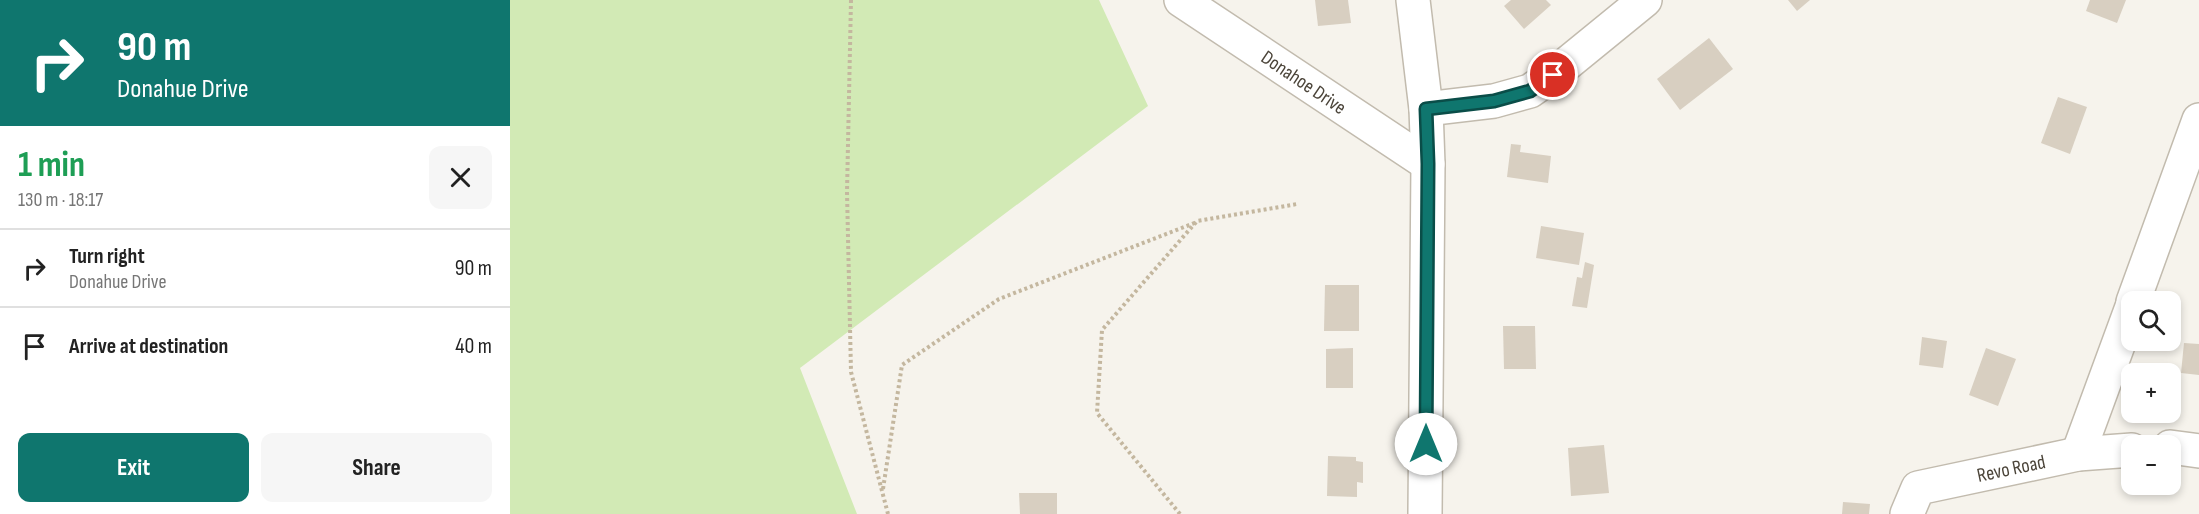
<!DOCTYPE html>
<html lang="en">
<head>
<meta charset="utf-8">
<style>
	body { margin:0; font-family:"Sofia Sans Condensed",sans-serif; background:#f6f6f6; color:#222; height:100vh; display:flex; flex-direction:column; font-size:22px; white-space:nowrap }
	* { box-sizing:border-box; margin:0 }
	p { font-size:20px; color:#767676 }
	.icon { flex:none; width:33px; height:33px; fill:none; stroke:currentColor; stroke-width:2; stroke-linecap:round; stroke-linejoin:round }
	.map { position:relative; flex:1; overflow:hidden }
	.sheet { display:flex; flex-direction:column; background:#fff; width:510px }
	.sheet>* { flex:none }
	.banner { background:#0f766e; color:#fff; overflow:hidden }
	.controls { position:absolute; left:1611px; top:291px; display:grid; gap:12px }
	.controls a { display:grid; place-items:center; width:60px; height:60px; border-radius:12px; background:#fff; box-shadow:0 3px 9px #0003; font-size:30px }
	.pin { position:absolute; display:grid; place-items:center; width:51px; height:51px; color:#fff; margin:-26px; border:3px solid #fff; border-radius:50%; box-shadow:0 2px 6px #0007 }
	.me { position:absolute; width:66px; margin:-33px; rotate:0deg; stroke-linejoin:round; filter:drop-shadow(0 0 4px #0008) }
	.turn { display:flex; align-items:center; gap:21px; height:126px; padding:0 18px; font-size:27px }
	.turn .icon { width:78px; height:78px; stroke-width:2.5 }
	.turn b { display:block; font-size:42px; line-height:51px }
	.round { display:grid; place-items:center; flex:none; width:63px; height:63px; border-radius:12px; background:#f6f6f6 }
	.summary { display:flex; align-items:center; justify-content:space-between; height:102px; padding:0 18px }
	h1 { font-size:36px; font-weight:700; line-height:45px; color:#1e9e55 }
	.action { display:flex; gap:12px; margin-top:auto; padding:12px 18px }
	.action a { flex:1; height:69px; border-radius:12px; background:#0f766e; color:#fff; font-size:24px; font-weight:700; line-height:69px; text-align:center }
	.action a+a { background:#f6f6f6; color:#222 }
	ul { padding:0; list-style:none }
	li { display:flex; align-items:center; gap:18px; height:78px; padding:0 18px; border-top:2px solid #e0e0e0 }
	li div { flex:1 }
	li b { display:block; font-size:22px }
	li em { font-style:normal }
	main { display:flex; flex:1; min-height:0 }
	.map>svg:first-child { display:block }
	.green { fill:#d2eab5 }
	.building { fill:#d8cfc1 }
	.lines { fill:none; stroke-linecap:round; stroke-linejoin:round }
	.minor-casing { stroke:#c2bbae; stroke-width:36 }
	.path { stroke:#c4b79f; stroke-width:4; stroke-dasharray:3 3; stroke-linecap:butt }
	.minor { stroke:#fff; stroke-width:33 }
	.route-casing { stroke:#0a4d48; stroke-width:15 }
	.route { stroke:#0f766e; stroke-width:10 }
	.labels { text-anchor:middle; stroke-width:4.5; stroke-linejoin:round; paint-order:stroke }
	.street-label { font-size:20px; fill:#4b4439; stroke:#fff }
</style>
</head>
<body>
<main>
<section class="sheet">
<div class="banner">
<div class="turn"><svg class="icon" aria-label="right" viewBox="0 0 24 24"><path d="M7 20v-9h11M14 6l5 5-5 5"/></svg><div><b>90 m</b>Donahue Drive</div></div>
</div>
<div class="summary"><div><h1>1 min</h1><p>130 m · 18:17</p></div><a class="round"><svg class="icon" aria-label="close" viewBox="0 0 24 24"><path d="M6 6l12 12M18 6L6 18"/></svg></a></div>
<ul>
<li><svg class="icon" aria-label="right" viewBox="0 0 24 24"><path d="M7 20v-9h11M14 6l5 5-5 5"/></svg><div><b>Turn right</b><p>Donahue Drive</p></div><em>90 m</em></li>
<li><svg class="icon" aria-label="arrive" viewBox="0 0 24 24"><path d="M6 21V4h12l-3 4 3 4H6"/></svg><div><b>Arrive at destination</b></div><em>40 m</em></li>
</ul>
<div class="action"><a>Exit</a><a>Share</a></div>
</section>
<div class="map">
<svg width="1689" height="514" viewBox="0 0 1689 514">
	<rect width="100%" height="100%" fill="#f6f3ec"/>
	<path class="green" d="M0,0H589L638,106L290,368L347,514H0Z"/>
	<g class="building">
		<path d="M805,0H838L841,23L808,26Z"/>
		<path d="M1001,0H1036L1041,5L1014,29L994,6Z"/>
		<path d="M1278,0H1300L1287,11Z"/>
		<path d="M1580,0H1616L1607,23L1576,11Z"/>
		<path d="M1199,38L1223,69L1170,110L1147,79Z"/>
		<path d="M1548,97L1577,107L1560,154L1531,143Z"/>
		<path d="M1001,144L1011,145L1010,152L1041,156L1038,183L997,177Z"/>
		<path d="M1031,226L1074,233L1069,265L1026,258Z"/>
		<path d="M1075,262L1084,265L1077,308L1062,306L1067,277L1072,278Z"/>
		<path d="M815,285H849V331H814Z"/>
		<path d="M993,326H1025L1026,369H994Z"/>
		<path d="M1412,337L1437,341L1433,368L1409,365Z"/>
		<path d="M1674,343L1689,344V375L1671,373Z"/>
		<path d="M843,348V388H816V349Z"/>
		<path d="M1476,348L1506,359L1488,406L1459,395Z"/>
		<path d="M1094,445L1099,493L1061,496L1058,448Z"/>
		<path d="M818,456L846,457V461L853,462V483L847,482V497L817,496Z"/>
		<path d="M509,493H547V514H510Z"/>
		<path d="M1333,502L1360,504L1359,514H1332Z"/>
	</g>
	<g class="lines">
		<g class="minor-casing">
			<g id="minor">
				<path d="M671,0L918,164"/>
				<path d="M903,0L916,109L918,164L915,514"/>
				<path d="M916,109L984,101L1020,91L1043,75L1135,0"/>
				<path d="M1623,302L1689,120"/>
				<path d="M1660,447L1689,451"/>
				<path d="M1568,454L1622,307"/>
				<path d="M1397,514L1408,488L1568,454L1622,450"/>
			</g>
		</g>
		<g class="path">
			<path d="M341,0L337,192L341,372L378,514"/>
			<path d="M373,489L392,365L489,299L687,222"/>
			<path d="M670,514L587,413L592,330L687,221L787,204"/>
		</g>
		<use href="#minor" class="minor"/>
	</g>
	<g class="lines">
		<g class="route-casing">
			<path id="route" d="M916,444L918,164L916,109L984,101L1020,91L1043,75"/>
		</g>
		<use href="#route" class="route"/>
	</g>
	<g class="labels">
		<g class="street-label">
			<text transform="translate(794 82) rotate(34)" y="7">Donahoe Drive</text>
			<text transform="translate(1501 468) rotate(-12)" y="7">Revo Road</text>
		</g>
	</g>
</svg>
<div class="controls">
<a><svg class="icon" aria-label="search" viewBox="0 0 24 24"><circle cx="10" cy="10" r="6"/><path d="M15 15l6 6"/></svg></a>
<a>+</a>
<a>−</a>
</div>
<div class="pin" style="left:1043px;top:75px;background:#d93025"><svg class="icon" aria-label="arrive" viewBox="0 0 24 24"><path d="M6 21V4h12l-3 4 3 4H6"/></svg></div>
<svg class="me" style="left:916px;top:444px" viewBox="-20 -20 40 40"><circle r="19" fill="#fff"/><path d="M0-13L10 11 0 6-10 11z" fill="#0f766e"/></svg>
</div>
</main>
</body>
</html>
